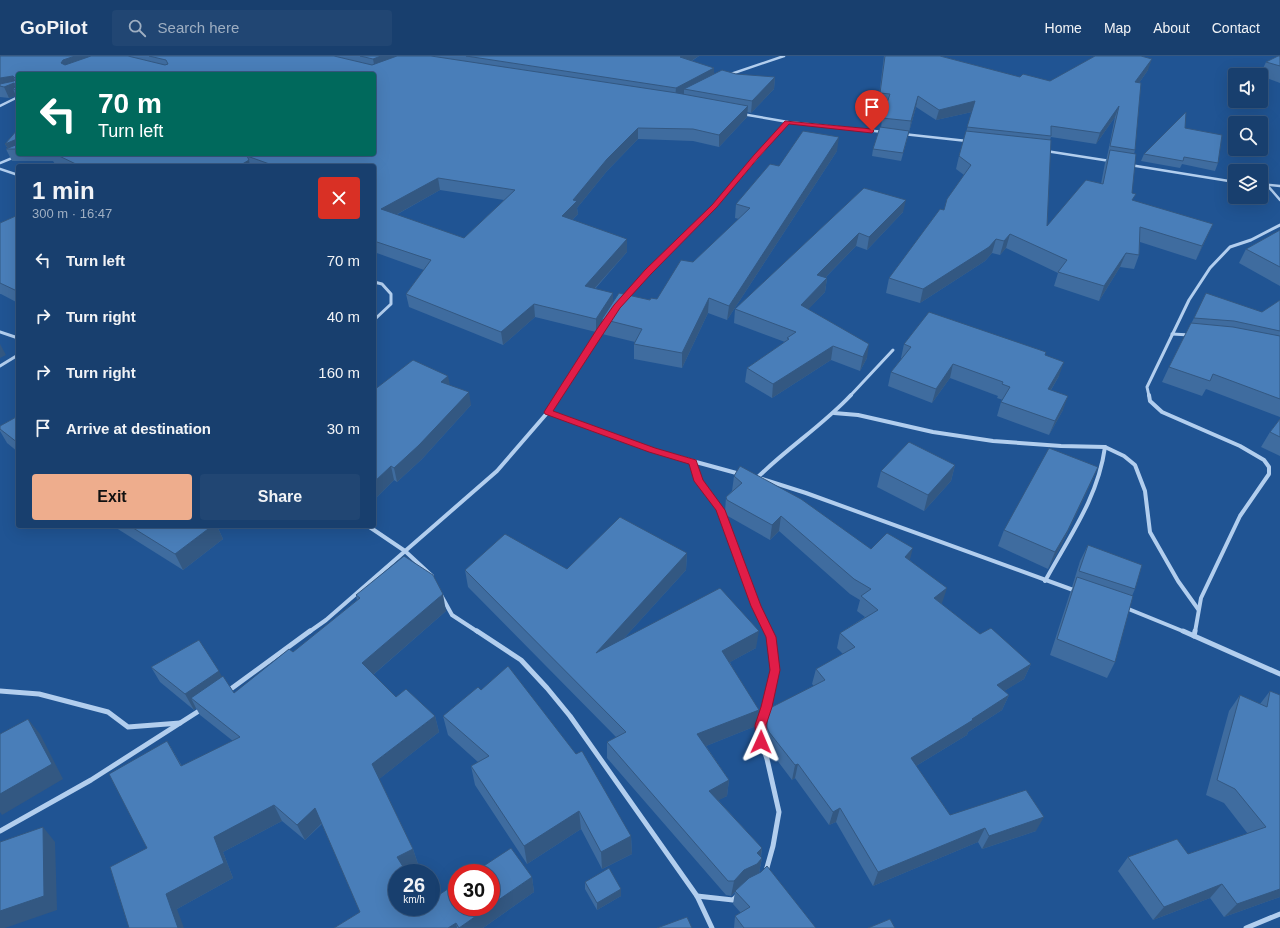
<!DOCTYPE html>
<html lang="en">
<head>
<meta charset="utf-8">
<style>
	body { margin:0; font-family:Arial,sans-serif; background:#214673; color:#f1f3f6; height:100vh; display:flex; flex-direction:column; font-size:15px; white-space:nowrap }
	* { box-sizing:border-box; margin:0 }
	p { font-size:13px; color:#9fafc2 }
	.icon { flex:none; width:22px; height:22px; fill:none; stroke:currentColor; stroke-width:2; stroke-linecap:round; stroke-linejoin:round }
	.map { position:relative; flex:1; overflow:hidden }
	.details { position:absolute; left:16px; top:108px; width:360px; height:364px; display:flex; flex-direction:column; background:#183f6e; border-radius:4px; box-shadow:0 4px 16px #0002,0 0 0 1px #365881 }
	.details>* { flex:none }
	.banner { position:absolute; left:16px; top:16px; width:360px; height:84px; border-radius:4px; box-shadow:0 4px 16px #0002,0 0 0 1px #365881; background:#00695c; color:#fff; overflow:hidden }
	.buttons { position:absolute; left:1228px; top:12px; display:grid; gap:8px }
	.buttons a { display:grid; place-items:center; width:40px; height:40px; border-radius:4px; background:#183f6e; box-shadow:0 4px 16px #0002,0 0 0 1px #365881; font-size:20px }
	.speed { position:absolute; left:388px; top:808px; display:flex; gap:8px; font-size:20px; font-weight:700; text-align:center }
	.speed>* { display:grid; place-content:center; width:52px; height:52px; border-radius:50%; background:#183f6e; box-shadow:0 4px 16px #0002,0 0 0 1px #365881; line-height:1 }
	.speed small { font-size:10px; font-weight:400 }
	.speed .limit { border:6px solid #d22; background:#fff; color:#111 }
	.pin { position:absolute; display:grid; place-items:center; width:34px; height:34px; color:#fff; margin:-41px -17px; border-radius:50% 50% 50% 0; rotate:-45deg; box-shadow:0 0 4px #0007 }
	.pin .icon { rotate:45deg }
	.me { position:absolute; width:44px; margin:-22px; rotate:1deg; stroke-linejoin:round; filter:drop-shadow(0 0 3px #0008) }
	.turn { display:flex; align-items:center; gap:14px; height:84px; padding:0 16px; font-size:18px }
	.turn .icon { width:52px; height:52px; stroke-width:2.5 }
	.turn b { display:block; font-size:28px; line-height:34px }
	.round { display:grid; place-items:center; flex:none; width:42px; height:42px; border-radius:4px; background:#214673 }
	.overview { display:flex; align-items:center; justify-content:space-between; height:68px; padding:0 16px }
	h1 { font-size:24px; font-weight:700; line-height:30px }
	.cta { display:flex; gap:8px; margin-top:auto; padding:8px 16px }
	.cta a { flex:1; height:46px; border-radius:4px; background:#eead8d; color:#111; font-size:16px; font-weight:700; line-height:46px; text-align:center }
	.cta a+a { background:#214673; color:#f1f3f6 }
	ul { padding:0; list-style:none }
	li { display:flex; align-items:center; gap:12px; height:56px; padding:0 16px }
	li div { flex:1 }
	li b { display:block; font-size:15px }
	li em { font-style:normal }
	header { display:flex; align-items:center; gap:24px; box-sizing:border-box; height:56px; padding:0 20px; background:#183f6e; border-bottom:1px solid #365881 }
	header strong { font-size:19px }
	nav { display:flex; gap:22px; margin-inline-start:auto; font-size:14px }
	.search { width:280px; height:36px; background:#214673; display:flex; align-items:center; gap:10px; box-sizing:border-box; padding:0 14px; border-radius:4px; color:#9fafc2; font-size:15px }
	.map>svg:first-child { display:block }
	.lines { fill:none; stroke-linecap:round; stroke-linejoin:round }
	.street-far3 { stroke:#b2ceee; stroke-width:2.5 }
	.street-far2 { stroke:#b2ceee; stroke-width:3 }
	.street-far1 { stroke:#b2ceee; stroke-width:4 }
	.street { stroke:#b2ceee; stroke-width:5 }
	.wall { fill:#3f6c9f; fill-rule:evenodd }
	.shaded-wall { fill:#335882 }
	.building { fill:#497eb9; stroke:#335882; fill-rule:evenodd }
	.route { fill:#e11d48; stroke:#92132f }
</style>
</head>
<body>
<header>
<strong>GoPilot</strong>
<div class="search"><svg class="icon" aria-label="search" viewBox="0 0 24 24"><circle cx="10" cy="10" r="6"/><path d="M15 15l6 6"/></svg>Search here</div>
<nav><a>Home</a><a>Map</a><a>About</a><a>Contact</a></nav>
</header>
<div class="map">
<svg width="1280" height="872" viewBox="0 0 1280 872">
	<rect width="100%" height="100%" fill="#205493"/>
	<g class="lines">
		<g class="street-far3">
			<path d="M728,19L784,0"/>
			<path d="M0,50L18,41"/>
			<path d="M742,58L788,66L884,76"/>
			<path d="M903,78L967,85"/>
			<path d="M1046,95L1110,105"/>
			<path d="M0,107L22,98"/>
			<path d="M1130,109L1235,126"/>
			<path d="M0,113L18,119"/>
			<path d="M1261,128L1280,130"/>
			<path d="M1267,129L1280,144"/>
			<path d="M714,151L788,66"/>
		</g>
		<g class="street-far2">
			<path d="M374,226L382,228L391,238V248L374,264"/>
			<path d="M625,242L715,150"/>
			<path d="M0,276L18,282"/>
			<path d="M1172,278L1190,279"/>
			<path d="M0,310L18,299"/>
			<path d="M558,340L605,268"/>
			<path d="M850,340L893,294"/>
			<path d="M1149,340L1147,331L1189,244L1210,212L1230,191L1251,184L1280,169"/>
		</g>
		<g class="street-far1">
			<path d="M1149,339L1150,345L1162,356L1240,390L1264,404L1269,411V418L1240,460L1201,542L1195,576"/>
			<path d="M548,356L652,394L740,418"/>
			<path d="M834,357L858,359L933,376L993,385L1061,390L1105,391L1124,400L1135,409L1145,435L1150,476L1178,525L1198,553"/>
			<path d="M693,406L699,425L720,454L751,536L769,576"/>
			<path d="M757,422C787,392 822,370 851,339"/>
			<path d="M762,423L806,437L1076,535"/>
			<path d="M368,470L405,495L432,520"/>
			<path d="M1045,525C1069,481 1098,442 1105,391"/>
			<path d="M441,539L452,559L478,576"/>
			<path d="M1126,552L1185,576"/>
			<path d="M309,576L326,564L497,415L548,356L559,339"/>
		</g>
		<g class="street">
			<path d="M477,575L521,604L547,632L570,660L697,840L712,872"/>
			<path d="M1183,575L1280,618"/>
			<path d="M1194,580L1195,575"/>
			<path d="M0,635L39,638L108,656L128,671L180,667"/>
			<path d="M228,635L310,575"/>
			<path d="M0,775L91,724L202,653"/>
			<path d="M766,815L773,790L779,756L767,703L761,686V669L767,651L775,614L771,581L768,575"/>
			<path d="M697,840L733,844L737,840"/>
			<path d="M1246,872L1280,858"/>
		</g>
	</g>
	<g class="wall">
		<path d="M0,0H699L692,5L714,18H736L775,21L774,33L751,57L747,56V61L719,91L693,85L638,83L607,115L577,152L578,158L572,164L627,196L595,233L613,246L657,243L693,206L739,163L735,162L736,148L779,110L837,95L727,264L708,257L682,312L634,303V288L635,286L602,278V267L596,276L535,261L503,289L409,251L406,238L424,214L374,196V110H60L55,108L53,105H12L6,93H8L5,88L18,73V98H374L18,34V44L16,40L9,42L0,41ZM440,134L504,144L464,182L396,159Z"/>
		<path d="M884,0H940L1020,21L1050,25L1148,14L1139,27L1135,94L1134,98L1132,137L1133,145L1207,181L1196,204L1140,186L1139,199L1134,213L1120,211L1099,245L1054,230L1058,217L1006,192L1000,199L992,197L985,205L920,247L886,237L889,222L944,154L964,119L956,113L959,100L972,56L936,64L916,51L901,105L872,100L873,93L881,72L882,62L887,49L878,48ZM1115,61L1107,101L1105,107L1101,128L1047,170L1050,84L1051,81L1096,88Z"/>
		<path d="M1280,0V27L1261,20V19H1260L1266,6Z"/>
		<path d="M1185,72L1218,107L1215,115L1182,108L1180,112L1141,105L1144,98Z"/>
		<path d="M864,132L903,156L867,194L856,190L825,222H827L825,236L808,253L867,302L860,315L831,304L772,342L745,326L747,312L785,286L734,267L735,253Z"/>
		<path d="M18,159V247L1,238H0V167Z"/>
		<path d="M1280,174V230L1239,207L1246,193Z"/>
		<path d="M1280,244V361L1206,333L1202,340L1162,326L1169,311L1194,262L1262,256Z"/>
		<path d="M904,288L1046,296L1045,299L1059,320L1051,334L1063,354L1049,379L997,360L1001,346L1003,344L997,342L998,340L950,322L932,347L888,330L891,316L902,302H901Z"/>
		<path d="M450,329L471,349L422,403L397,426L394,424L374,444V334Z"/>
		<path d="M18,360V396L7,387L0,375V370Z"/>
		<path d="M1280,363V400L1261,391L1270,376Z"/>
		<path d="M955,409L951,425L924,455L877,431L881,415Z"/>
		<path d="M1098,411L1091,427L1061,490L1048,513L998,490L1004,474Z"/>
		<path d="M734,420L871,493L910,504L942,547L941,548L980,578L1031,608L1024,623L1004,635L1009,639L1002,654L968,676L967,679L916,710L950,759L1036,775L982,793L978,786L873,830L836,766L829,769L795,722L792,724L767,691L765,685L766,668L768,653L814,630L812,628L816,613L843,598L837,592L840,577L865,561L857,555L860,544L850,538L779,475L770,484L726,459L725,456L726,441L732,435Z"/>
		<path d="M113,470H217L223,483L183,514Z"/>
		<path d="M1088,489L1135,533L1132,540L1115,606L1107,622L1050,599L1070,537L1073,531H1072L1080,505Z"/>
		<path d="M687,497L686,514L625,581L756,592L730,606L756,670L706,690L729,724L727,740L718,744L762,792L761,801L762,802L759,817L816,872H734L735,860L741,857L733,848L735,836L731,840L726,839L607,702V686L616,681L468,531L465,514L567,513Z"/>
		<path d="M356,539L446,555L373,619L396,641L435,660L439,676L379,723L413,793L418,808L406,815L397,851H431L532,821L534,836L483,872H334L360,856L322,768L305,784L282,765L223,796L233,822L177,853L147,792L167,685L182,710L233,685L200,659L196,652L194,654L160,626L151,611L222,621L234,637L293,596L357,544Z"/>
		<path d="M1270,635L1280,639V841L1224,861L1210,842L1153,864L1118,815L1128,801L1188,798L1248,778L1224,747L1206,739L1229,655L1240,639L1260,648Z"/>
		<path d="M443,660L631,780L632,798L602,813L581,773L527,808L475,729L471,710L478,706L448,679Z"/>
		<path d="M585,826L621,833V840L597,854L585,833Z"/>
	</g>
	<g class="shaded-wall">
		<path d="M75,0H107L67,15L61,7L63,4Z"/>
		<path d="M381,0H414L375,14L373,3Z"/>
		<path d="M682,0H699L680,12V1Z"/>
		<path d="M1152,3L1148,14L1132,37L1135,26Z"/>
		<path d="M714,12V23L684,33V38L675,43L676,32Z"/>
		<path d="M13,20L18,31L14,27L16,34L13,33L16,40L9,42L4,31L0,30V22Z"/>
		<path d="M775,21L774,33L751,57L752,45Z"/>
		<path d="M918,40L916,51L909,76L911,65Z"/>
		<path d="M975,45L972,56L936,64L939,54Z"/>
		<path d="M748,50L747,61L719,91V79Z"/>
		<path d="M1119,50L1115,61L1096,88L1100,77Z"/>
		<path d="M638,72V83L607,115L577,152L578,158L563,173L562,160L573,144L607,103Z"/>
		<path d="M839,81L837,95L727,264L729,250Z"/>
		<path d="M17,83L18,86V93H8L5,88Z"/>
		<path d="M249,104L250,110H239Z"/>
		<path d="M438,122L440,134L383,166L381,153Z"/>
		<path d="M906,144L903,156L867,194L869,181Z"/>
		<path d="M1213,168L1207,181L1196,204L1202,190Z"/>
		<path d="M859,177L856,190L815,232L817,219Z"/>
		<path d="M1010,178L1006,192L1000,199L1004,185Z"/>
		<path d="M627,183V196L585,243V230Z"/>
		<path d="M996,183L992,197L985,205L920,247L923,233Z"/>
		<path d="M1126,197L1120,211L1099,245L1104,230Z"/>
		<path d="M827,222L825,236L799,263L801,249Z"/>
		<path d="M613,237V250L602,263V267L596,276V263Z"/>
		<path d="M709,242L708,257L682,312V297Z"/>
		<path d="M374,244L376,256L374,257Z"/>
		<path d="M534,248L535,261L503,289L501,276Z"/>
		<path d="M0,288L6,299L0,302Z"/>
		<path d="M869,288L867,302L860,315L863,301Z"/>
		<path d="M833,290L831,304L772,342L773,328Z"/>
		<path d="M1064,306L1059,320L1043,347L1048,333Z"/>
		<path d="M953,308L950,322L932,347L936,333Z"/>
		<path d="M448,320L451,334L441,326Z"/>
		<path d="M469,336L471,349L422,403L397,426L394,412Z"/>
		<path d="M1068,340L1063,354L1049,379L1055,365Z"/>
		<path d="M955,409L951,425L924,455L928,439Z"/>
		<path d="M391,410L394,424L374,444V426Z"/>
		<path d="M1098,411L1091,427L1061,490L1048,513L1055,496Z"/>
		<path d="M781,460L779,475L770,484L772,469Z"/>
		<path d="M212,470H217L223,483L183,514L175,498Z"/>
		<path d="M913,492L909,507L905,501Z"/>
		<path d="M687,497L686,514L596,613V597Z"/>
		<path d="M947,532L942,547L929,558L934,542Z"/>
		<path d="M443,538L446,555L367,624L362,607Z"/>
		<path d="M759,575L756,592L721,611L722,595Z"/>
		<path d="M1031,608L1024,623L991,643L997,629Z"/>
		<path d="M219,615L227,630L191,642L196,652L194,654L185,638Z"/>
		<path d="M1009,639L1002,654L968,676L967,679L906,716L911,702Z"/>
		<path d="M759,654L756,670L696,694L697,678Z"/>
		<path d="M435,660L439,676L378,724L372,708Z"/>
		<path d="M28,663L40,678L63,723L2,759L0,756V738Z"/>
		<path d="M798,708L795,722L792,724L795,709Z"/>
		<path d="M729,724L727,740L708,750L709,735Z"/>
		<path d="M274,749L282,765L223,796L233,822L177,853L184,872H178L166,838L214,781Z"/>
		<path d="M315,752L322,767L305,784L297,769Z"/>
		<path d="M840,752L836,766L829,769L833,756Z"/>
		<path d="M579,755L581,773L527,808L524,790Z"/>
		<path d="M1044,761L1036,775L982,793L989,780Z"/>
		<path d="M43,771L55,786L57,854L5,872H0V855Z"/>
		<path d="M985,772L978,786L873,830L878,816Z"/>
		<path d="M631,780L632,798L602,813L601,796Z"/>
		<path d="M762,792L760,804L762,802L759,817L741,829L731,840L734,825L757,797Z"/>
		<path d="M413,793L418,808L403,816L397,801Z"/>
		<path d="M532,821L534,836L483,872H459L489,851H491V849Z"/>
		<path d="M1222,828L1210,842L1153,864L1164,851Z"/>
		<path d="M621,833V840L597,854V847Z"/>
		<path d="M1280,833V841L1224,861L1237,848Z"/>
		<path d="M456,867L457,872H448Z"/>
	</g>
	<g class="building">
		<path d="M0,0H75L63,4L61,7L65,9L91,0H128L165,9L168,8L166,4L149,0H334L372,9L397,0H431L677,37L748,50L719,79L693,73L638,72L607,103L573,144L577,145L562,160L627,183L585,230L613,237L596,263L534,248L501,276L406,238L431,204L374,185V110H275L247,100L249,104L239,110H80L55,98H374V18H18V34L13,33L16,30L14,27L4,31L0,30V28L14,25L16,23L13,20L0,22ZM438,122L515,134L464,182L381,153Z"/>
		<path d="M360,0H381L373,3Z"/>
		<path d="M466,0H682L680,1L714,12L676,32Z"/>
		<path d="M885,0H940L1020,21L1023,18L1050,25L1095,0H1141L1152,3L1135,26L1141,27L1135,94L1110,90L1119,50L1100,77L1051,70V80L967,71L975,45L939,54L918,40L911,65L882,62L890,38L880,37Z"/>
		<path d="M1278,0H1280V10L1266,6Z"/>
		<path d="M722,14L736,18L775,21L752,45L684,33Z"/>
		<path d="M1186,56L1185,72L1222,79L1218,107L1184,101L1183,105L1144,98Z"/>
		<path d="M880,71L909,75L903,97L873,93Z"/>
		<path d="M18,73V84L17,83L5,88Z"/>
		<path d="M803,75L839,81L729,250L709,242L682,297L634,288L642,273L602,263L619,237L650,244L651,242L657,243L681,204L693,206L750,152L736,148L770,108L779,110Z"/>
		<path d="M966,75L1051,84L1047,170L1086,124L1103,128L1110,94L1136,98L1132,137L1136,138L1132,144L1213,168L1202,190L1140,171L1139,199L1126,197L1104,230L1058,216L1067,204L1010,178L1004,185L996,183L989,191L923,233L889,222L940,153L944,154L947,143L971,109L959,100Z"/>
		<path d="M18,88V93H6Z"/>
		<path d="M864,132L906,144L869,181L859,177L817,219L827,222L801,249L869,288L863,301L833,290L773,328L747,312L789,283L787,282L796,276L735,253Z"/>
		<path d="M18,159V234L17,235L0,227V167Z"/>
		<path d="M1280,174V211L1246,193Z"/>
		<path d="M1206,237L1262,256L1280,244V275L1234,265L1194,262Z"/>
		<path d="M929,256L1046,296L1045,299L1064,306L1048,333L1068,340L1055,365L1001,346L1010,331L1002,328L1003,326L953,308L936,333L891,316L911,291L904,288Z"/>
		<path d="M1191,267L1233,271L1280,280V343L1213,318L1210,325L1169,311Z"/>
		<path d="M413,304L448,320L441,326L469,336L419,389L394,412L391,410L374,426V334Z"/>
		<path d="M18,360V387L0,373V370Z"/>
		<path d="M1280,363V381L1270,376Z"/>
		<path d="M909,386L955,409L928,439L881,415Z"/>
		<path d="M1049,392L1098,411L1068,474L1055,496L1004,474Z"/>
		<path d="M740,410L801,443L871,493L887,477L913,492L905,501L947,532L934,542L980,578L991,572L1031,608L997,629L1009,639L972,663L973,664L911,702L950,759L1026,734L1044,761L989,780L985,772L878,816L840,752L833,756L798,708L795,709L769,676L767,671L768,653L825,624L816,613L855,591L840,577L878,554L861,540L871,533L854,523L781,460L772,469L727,444L726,441L742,427L734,420Z"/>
		<path d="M620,461L687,497L596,597L720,532L759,575L722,595L759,654L697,678L729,724L709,735L762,792L757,797L762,802L757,808L744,814L734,825H728L607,686L626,676L465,514L505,478L567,513Z"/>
		<path d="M130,470H212L175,498Z"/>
		<path d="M1088,489L1142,509L1135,533L1079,515Z"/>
		<path d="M404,500L433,519L443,538L362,607L396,641L406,633L435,660L372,708L413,793L397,801L407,817H397V851H431V844L457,827V851H489L459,872L456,867L448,872H334L360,856L315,752L297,769L274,749L214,781L224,807L166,838L178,872H129L110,811L147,792L109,718L167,685L181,710L240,681L191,642L223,620L234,637L289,593L293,596L360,542L356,539Z"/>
		<path d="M1077,521L1133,540L1115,606L1057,583Z"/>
		<path d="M199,584L219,615L185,638L151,611Z"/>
		<path d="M508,610L576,698L582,695L631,780L601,796L579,755L524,790L471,710L489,700L443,660L478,631L481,634Z"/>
		<path d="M1270,635L1280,639V833L1237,848L1222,828L1164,851L1128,801L1177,783L1188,798L1266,771L1235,733L1217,724L1240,639L1267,651Z"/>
		<path d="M28,663L52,708L0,738V678Z"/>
		<path d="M43,771L44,840L0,855V786Z"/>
		<path d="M511,792L532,821L491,849V817H473Z"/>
		<path d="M767,810L816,872H744L735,860L750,851L735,835L749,822L761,816Z"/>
		<path d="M609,812L621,833L597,847L585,826Z"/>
		<path d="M687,861L692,872H657Z"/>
		<path d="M890,863L895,872H868Z"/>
	</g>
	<path class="route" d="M785,65L872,73L874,75L872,77L789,68L758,102L717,151L651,218L620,252L553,355L655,392L696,404L703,424L725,454L761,550L776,581L780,614L772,651L766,669L767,686L765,690L761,691L757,690L756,686L755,669L761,651L770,614L766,581L751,550L716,454L694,425L689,408L649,396L545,358L544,356L597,273L614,249L645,214L712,149L754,99Z"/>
</svg>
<div class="buttons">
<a><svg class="icon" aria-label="sound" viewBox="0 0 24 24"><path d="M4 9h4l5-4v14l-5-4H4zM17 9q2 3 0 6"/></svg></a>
<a><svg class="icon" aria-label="search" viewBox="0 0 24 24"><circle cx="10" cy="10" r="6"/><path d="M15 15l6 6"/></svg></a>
<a><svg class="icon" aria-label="layers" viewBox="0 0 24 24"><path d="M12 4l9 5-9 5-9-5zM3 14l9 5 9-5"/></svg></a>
</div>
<div class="speed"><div>26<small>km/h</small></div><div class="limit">30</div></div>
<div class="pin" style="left:872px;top:75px;background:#d93025"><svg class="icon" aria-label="arrive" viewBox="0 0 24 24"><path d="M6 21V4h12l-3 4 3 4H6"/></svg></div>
<svg class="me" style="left:761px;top:686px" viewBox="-20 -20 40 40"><path d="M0-17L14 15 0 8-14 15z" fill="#e11d48" stroke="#fff" stroke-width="4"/></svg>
<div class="banner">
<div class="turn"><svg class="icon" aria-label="left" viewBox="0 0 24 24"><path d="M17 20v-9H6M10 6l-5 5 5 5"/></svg><div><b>70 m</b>Turn left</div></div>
</div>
<section class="details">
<div class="overview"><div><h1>1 min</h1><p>300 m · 16:47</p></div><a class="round" style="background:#d93025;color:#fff"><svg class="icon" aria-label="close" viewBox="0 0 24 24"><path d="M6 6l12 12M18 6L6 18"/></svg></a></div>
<ul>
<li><svg class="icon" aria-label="left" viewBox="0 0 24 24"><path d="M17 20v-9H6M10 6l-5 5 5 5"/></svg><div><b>Turn left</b></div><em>70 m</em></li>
<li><svg class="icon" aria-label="right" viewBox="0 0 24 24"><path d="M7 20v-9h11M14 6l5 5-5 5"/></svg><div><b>Turn right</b></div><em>40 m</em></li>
<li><svg class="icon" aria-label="right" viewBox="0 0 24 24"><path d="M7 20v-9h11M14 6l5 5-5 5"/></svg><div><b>Turn right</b></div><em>160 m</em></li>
<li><svg class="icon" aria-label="arrive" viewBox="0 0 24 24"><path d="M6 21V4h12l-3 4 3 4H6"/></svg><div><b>Arrive at destination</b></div><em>30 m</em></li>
</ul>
<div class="cta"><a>Exit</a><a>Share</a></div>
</section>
</div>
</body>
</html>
